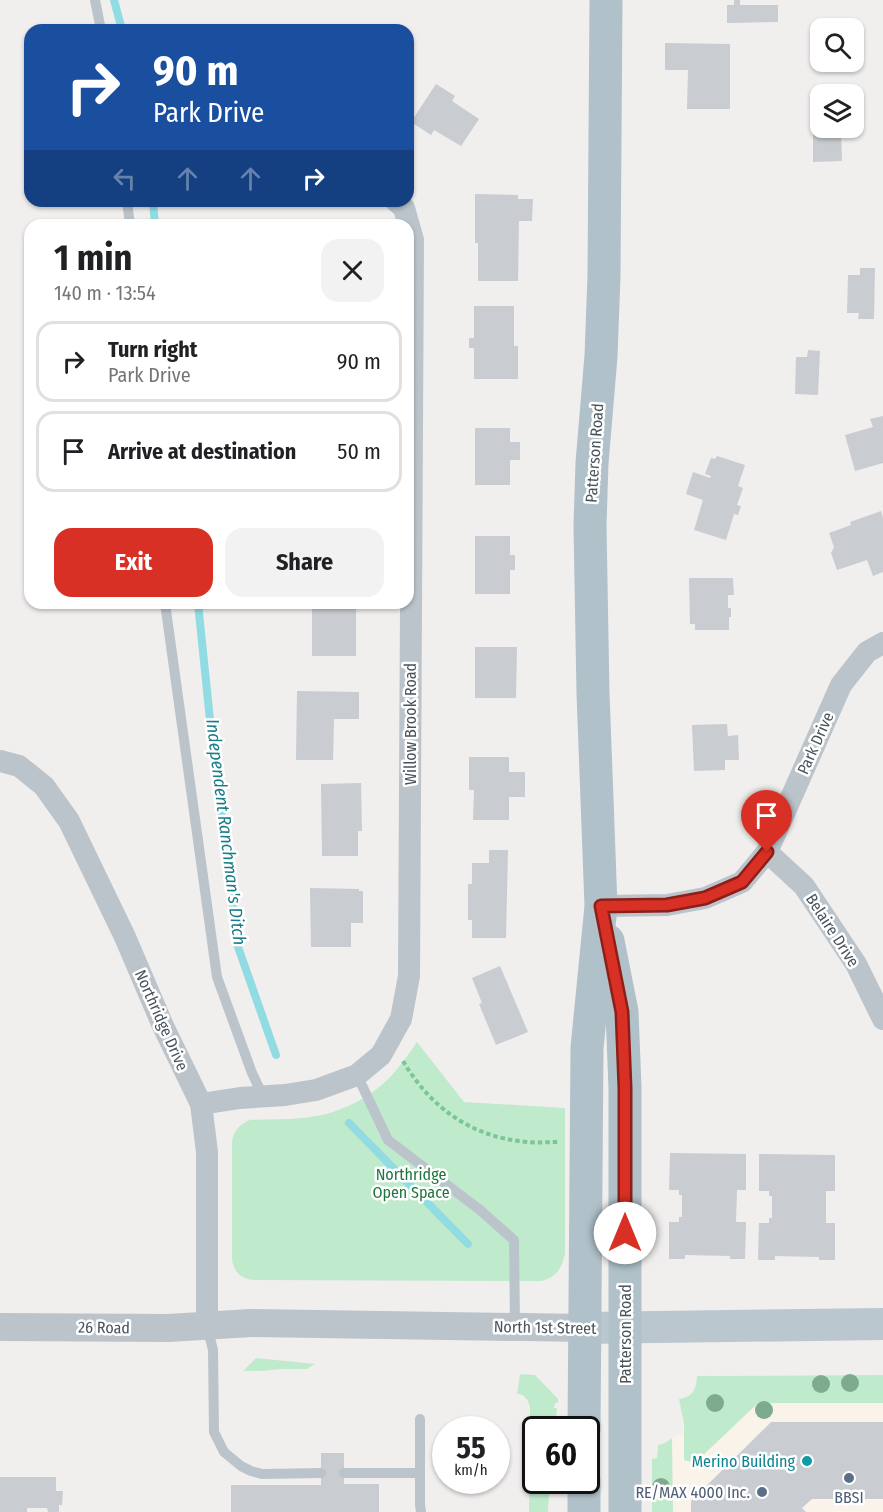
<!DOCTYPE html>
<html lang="en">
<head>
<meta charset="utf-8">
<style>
	body { margin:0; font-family:"Fira Sans Condensed",sans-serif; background:#f2f2f2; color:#202124; height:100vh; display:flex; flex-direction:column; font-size:22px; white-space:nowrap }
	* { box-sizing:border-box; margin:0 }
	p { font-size:20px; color:#757577 }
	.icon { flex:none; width:33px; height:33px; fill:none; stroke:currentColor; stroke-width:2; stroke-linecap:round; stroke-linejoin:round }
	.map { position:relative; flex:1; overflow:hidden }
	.details { position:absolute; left:24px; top:219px; width:390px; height:390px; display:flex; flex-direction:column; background:#fff; border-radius:18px; box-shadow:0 2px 4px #0004 }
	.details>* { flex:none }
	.top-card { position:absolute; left:24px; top:24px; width:390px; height:183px; border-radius:18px; box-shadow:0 2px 4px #0004; background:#1a4fa0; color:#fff; overflow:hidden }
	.fabs { position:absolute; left:810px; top:18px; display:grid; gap:12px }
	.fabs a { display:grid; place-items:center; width:54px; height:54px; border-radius:12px; background:#fff; box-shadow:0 2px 4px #0004; font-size:30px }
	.speed { position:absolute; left:432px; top:1416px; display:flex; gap:12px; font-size:30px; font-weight:700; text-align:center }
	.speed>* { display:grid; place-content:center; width:78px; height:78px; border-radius:50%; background:#fff; box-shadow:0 2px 4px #0004; line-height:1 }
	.speed small { font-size:15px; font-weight:400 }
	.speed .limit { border:3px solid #111; border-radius:9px; background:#fff; color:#111 }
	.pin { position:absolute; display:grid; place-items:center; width:51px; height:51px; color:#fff; margin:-62px -26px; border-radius:50% 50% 50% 0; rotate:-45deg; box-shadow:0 0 6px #0007 }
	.pin .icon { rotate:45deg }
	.me { position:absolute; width:66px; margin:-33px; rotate:0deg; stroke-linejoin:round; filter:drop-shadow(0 0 4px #0008) }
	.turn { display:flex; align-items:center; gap:21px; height:126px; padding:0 30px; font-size:27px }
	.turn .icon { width:78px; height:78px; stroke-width:2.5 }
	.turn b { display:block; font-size:42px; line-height:51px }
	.lanes { display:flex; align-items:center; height:57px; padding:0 30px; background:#0003; justify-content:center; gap:30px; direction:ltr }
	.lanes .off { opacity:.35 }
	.round { display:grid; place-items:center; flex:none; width:63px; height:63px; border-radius:18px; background:#f2f2f2 }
	.summary { display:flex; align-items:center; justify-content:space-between; height:102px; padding:0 30px }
	h1 { font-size:36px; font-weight:700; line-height:45px }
	.action { display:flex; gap:12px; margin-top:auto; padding:12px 30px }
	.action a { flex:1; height:69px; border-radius:18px; background:#d93025; color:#fff; font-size:24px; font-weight:700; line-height:69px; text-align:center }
	.action a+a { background:#f2f2f2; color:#202124 }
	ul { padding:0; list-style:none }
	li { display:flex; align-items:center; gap:18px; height:81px; margin:0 12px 9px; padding:0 18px; border:3px solid #e0e0e0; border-radius:18px }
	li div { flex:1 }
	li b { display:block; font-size:22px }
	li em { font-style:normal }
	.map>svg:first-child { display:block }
	.commercial { fill:#faf3e9 }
	.green { fill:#c0eacc }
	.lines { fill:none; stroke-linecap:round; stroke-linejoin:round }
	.stream { stroke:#91dce3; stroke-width:8 }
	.building { fill:#c9ccd0 }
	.path { stroke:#7cc598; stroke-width:4; stroke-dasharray:4.5 3; stroke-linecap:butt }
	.service { stroke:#bbc4ca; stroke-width:10 }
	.minor { stroke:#bbc4ca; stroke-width:22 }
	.tertiary { stroke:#bbc4ca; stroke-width:28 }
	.secondary { stroke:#bbc7ce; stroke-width:32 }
	.primary { stroke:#b0c1ca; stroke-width:33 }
	.tree { fill:#7eab8e }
	.route-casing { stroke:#8d1f18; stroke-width:15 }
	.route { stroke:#d93025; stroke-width:10 }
	.culture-dot { fill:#0f9aa8; stroke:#fff; stroke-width:2 }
	.service-dot { fill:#5c6f8a; stroke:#fff; stroke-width:2 }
	.labels { text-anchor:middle; stroke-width:5; stroke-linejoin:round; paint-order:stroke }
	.street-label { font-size:16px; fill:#48535a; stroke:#fff }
	.park-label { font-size:16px; fill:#1f7440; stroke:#fff }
	.culture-label { font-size:16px; fill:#0d838f; stroke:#fff; text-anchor:end }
	.service-label { font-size:16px; fill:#4e5e75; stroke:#fff; text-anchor:end }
	.water-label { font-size:18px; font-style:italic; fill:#187d86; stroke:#fff }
</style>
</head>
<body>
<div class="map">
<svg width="883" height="1512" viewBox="0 0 883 1512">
	<rect width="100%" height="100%" fill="#f1eeee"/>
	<path class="commercial" d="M883,1375V1512H652V1459L657,1458L658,1445L665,1443L671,1438L684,1434L682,1413L679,1399L689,1397L692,1394L697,1385V1376Z"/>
	<g class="green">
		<path d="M417,1042L464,1102L565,1108V1254C562,1268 556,1278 541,1281L253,1280C240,1278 234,1272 232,1259V1141C234,1130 240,1124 250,1120C267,1119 284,1120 301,1118C334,1116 369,1100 392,1075C401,1065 409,1054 417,1042Z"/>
		<path d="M256,1358L315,1364L307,1369H282L261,1371H243Z"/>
		<path d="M520,1374L535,1375L558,1399V1403H555L554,1408H557L555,1429L536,1430V1480L550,1481L548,1512H529L530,1407C528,1400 525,1394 517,1394Z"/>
		<path d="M883,1375V1403H758L698,1460L691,1462L684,1460V1424L679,1399C693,1397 696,1390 697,1376Z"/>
		<path d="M672,1438L673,1512H652V1459L657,1458L658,1445L665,1443Z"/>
	</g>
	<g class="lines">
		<g class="stream">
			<path d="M114,0L122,30"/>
			<path d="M153,201L155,225"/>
			<path d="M198,603L215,769L229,863L237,944L276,1055"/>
			<path d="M349,1123L468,1244"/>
		</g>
	</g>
	<g class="building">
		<path d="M734,0H740V5H778V22L727,23V5H734Z"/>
		<path d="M665,43L730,44V109H687L688,70H665Z"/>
		<path d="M436,84L455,96L452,101L479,119L461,146L434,130L431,135L411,122Z"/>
		<path d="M813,129H841L842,161L813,162Z"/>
		<path d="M475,194L518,195V199H533L532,221H519L518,281H478V243H475Z"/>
		<path d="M860,268H875L874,319H858L859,313H847L848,275H860Z"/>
		<path d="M474,306H514V346H518V379H474V348H469V338H474Z"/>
		<path d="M808,350L820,351L818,395L795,394L796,357H807Z"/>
		<path d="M883,416V463L855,471L845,435L873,427L870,419Z"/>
		<path d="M475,428H510V442H520V460H510V485H475Z"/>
		<path d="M717,456L745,465L738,486L743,488L737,505L741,506L738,515L734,514L726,540L694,530L703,500L686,494L693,472L710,478L711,476L705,474L711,458L715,459Z"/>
		<path d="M881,511L883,518V572L873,576L867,560L837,570L831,553L834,547L829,533L851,525L850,522Z"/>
		<path d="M475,536H510V555H515V570H510V594H475Z"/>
		<path d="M689,578H733L734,595H728V608H731V617H729V630H695V624H690Z"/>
		<rect x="312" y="603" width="44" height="53"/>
		<path d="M475,647H517L516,698H475Z"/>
		<path d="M297,691L359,692V719H334L333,760H296Z"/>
		<path d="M727,724L728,736L738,735L739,760H725V770L694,771L692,725Z"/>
		<path d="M469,757H509V772H525V797H509V820H473L474,790H469Z"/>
		<path d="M361,783L362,831H358V856H322L321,784Z"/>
		<path d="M489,850H508L506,938H472V920H468V884H472V863H489Z"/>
		<path d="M310,888L359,889V891H363V923H351V947H311Z"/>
		<path d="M500,966L528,1032L496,1045L479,1004L482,1003L472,978Z"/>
		<path d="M670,1153L746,1154V1190H737L736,1222H746L745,1259H730V1256L685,1255V1259H669V1222H679V1217H682V1195H679V1190H669Z"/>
		<path d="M759,1154L835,1155V1191H826V1223H835V1260H819V1257L775,1256V1260H758L759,1223H769V1218H772V1196H769V1191H759Z"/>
		<path d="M771,1422H883V1499H812L802,1508L806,1512H691V1501Z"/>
		<path d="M321,1453H344V1484H379V1512H231V1485H321Z"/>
		<path d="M0,1477H56V1491H63L62,1505H59V1512H48L47,1508H27V1512H0Z"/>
	</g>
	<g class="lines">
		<g class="path">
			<path d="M331,201L332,205"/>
			<path d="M403,1061C431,1108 471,1137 527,1142C538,1143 549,1142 560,1142"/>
		</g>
		<g class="service">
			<path d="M95,0L101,30"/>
			<path d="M127,201L130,225"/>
			<path d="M165,603L217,977L252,1073L263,1096"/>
			<path d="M357,1075L388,1140L480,1210L514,1240L515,1326"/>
			<path d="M207,1326L213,1350L214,1432L224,1452L241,1466L251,1471L262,1474L321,1473"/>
			<path d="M420,1419V1505L421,1512"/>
			<path d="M344,1473H420"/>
		</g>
		<g class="minor">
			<path d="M0,761L19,766L44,786L69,821L125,937L163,1026L201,1104L207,1152V1325"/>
			<path d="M767,852L804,886L856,964L883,1019"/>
			<path d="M601,906L667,905L705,898L742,882L767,852L841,685L867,652L883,643"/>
			<path d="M201,1104L240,1098L285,1095L316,1090L357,1075L381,1055L401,1019L409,976L413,240L404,208L396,201"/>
		</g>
		<path class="tertiary" d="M0,1327L168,1328L251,1323L585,1328"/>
		<path class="secondary" d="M585,1328L883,1324"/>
		<g class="primary">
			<path d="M608,941L622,1012L625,1088V1512"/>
			<path d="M584,1430L587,1048L601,906L593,693L590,526L592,463L601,356L604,276L606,0"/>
			<path d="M584,1480V1512"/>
		</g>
	</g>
	<g class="tree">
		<circle cx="850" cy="1383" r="9"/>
		<circle cx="821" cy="1384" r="9"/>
		<circle cx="715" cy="1403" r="9"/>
		<circle cx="764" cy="1410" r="9"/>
		<circle cx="661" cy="1487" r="9"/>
	</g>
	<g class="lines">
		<g class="route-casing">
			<path id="route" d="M625,1233V1088L622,1012L601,906L667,905L705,898L742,882L767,852"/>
		</g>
		<use href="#route" class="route"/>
	</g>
	<circle class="culture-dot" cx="807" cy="1461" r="6"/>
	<g class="service-dot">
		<circle cx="849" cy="1478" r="6"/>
		<circle cx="762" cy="1492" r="6"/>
	</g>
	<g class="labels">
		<g class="street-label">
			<text transform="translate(594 453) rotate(-86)" y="6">Patterson Road</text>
			<text transform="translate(410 724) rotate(-90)" y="6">Willow Brook Road</text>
			<text transform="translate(815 743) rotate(-66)" y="6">Park Drive</text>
			<text transform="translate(833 930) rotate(57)" y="6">Belaire Drive</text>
			<text transform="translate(162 1020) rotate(66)" y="6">Northridge Drive</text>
			<text transform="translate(104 1327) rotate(1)" y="6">26 Road</text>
			<text transform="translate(545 1327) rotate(1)" y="6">North 1st Street</text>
			<text transform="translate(625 1334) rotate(-90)" y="6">Patterson Road</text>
		</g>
		<g class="park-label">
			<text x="411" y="1180">Northridge<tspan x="411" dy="18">Open Space</tspan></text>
		</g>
		<g class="culture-label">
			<text x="795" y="1467">Merino Building</text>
		</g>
		<g class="service-label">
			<text x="750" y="1498">RE/MAX 4000 Inc.</text>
			<text x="849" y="1503" text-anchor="middle">BBSI</text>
		</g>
		<g class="water-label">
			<text transform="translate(226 832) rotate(83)" y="6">Independent Ranchman's Ditch</text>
		</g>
	</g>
</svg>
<div class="fabs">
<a><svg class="icon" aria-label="search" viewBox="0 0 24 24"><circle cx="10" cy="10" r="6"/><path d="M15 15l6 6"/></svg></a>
<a><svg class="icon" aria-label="layers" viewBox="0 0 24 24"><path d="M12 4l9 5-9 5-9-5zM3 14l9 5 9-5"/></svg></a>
</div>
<div class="speed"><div>55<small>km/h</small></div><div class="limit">60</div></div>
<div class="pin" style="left:767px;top:852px;background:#d93025"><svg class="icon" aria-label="arrive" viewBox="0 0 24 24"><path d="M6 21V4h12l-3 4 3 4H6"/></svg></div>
<svg class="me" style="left:625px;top:1233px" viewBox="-20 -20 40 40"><circle r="19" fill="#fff"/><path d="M0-13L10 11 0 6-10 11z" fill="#d93025"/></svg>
<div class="top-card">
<div class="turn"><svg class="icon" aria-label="right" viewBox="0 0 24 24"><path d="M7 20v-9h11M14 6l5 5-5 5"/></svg><div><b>90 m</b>Park Drive</div></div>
<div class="lanes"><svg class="icon off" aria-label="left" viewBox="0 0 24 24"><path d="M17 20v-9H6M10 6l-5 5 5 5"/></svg><svg class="icon off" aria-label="ahead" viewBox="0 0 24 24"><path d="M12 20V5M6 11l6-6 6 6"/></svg><svg class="icon off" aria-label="ahead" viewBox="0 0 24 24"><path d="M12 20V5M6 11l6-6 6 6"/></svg><svg class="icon" aria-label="right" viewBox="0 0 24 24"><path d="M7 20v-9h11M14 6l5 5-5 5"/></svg></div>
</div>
<section class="details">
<div class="summary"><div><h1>1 min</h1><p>140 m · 13:54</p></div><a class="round"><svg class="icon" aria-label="close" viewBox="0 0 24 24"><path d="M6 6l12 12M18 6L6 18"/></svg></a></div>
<ul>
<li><svg class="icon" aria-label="right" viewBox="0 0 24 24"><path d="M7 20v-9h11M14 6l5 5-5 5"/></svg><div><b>Turn right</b><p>Park Drive</p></div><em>90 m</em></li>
<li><svg class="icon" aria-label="arrive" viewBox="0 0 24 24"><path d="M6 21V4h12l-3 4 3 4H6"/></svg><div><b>Arrive at destination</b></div><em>50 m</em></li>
</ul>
<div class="action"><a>Exit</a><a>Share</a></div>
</section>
</div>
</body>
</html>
